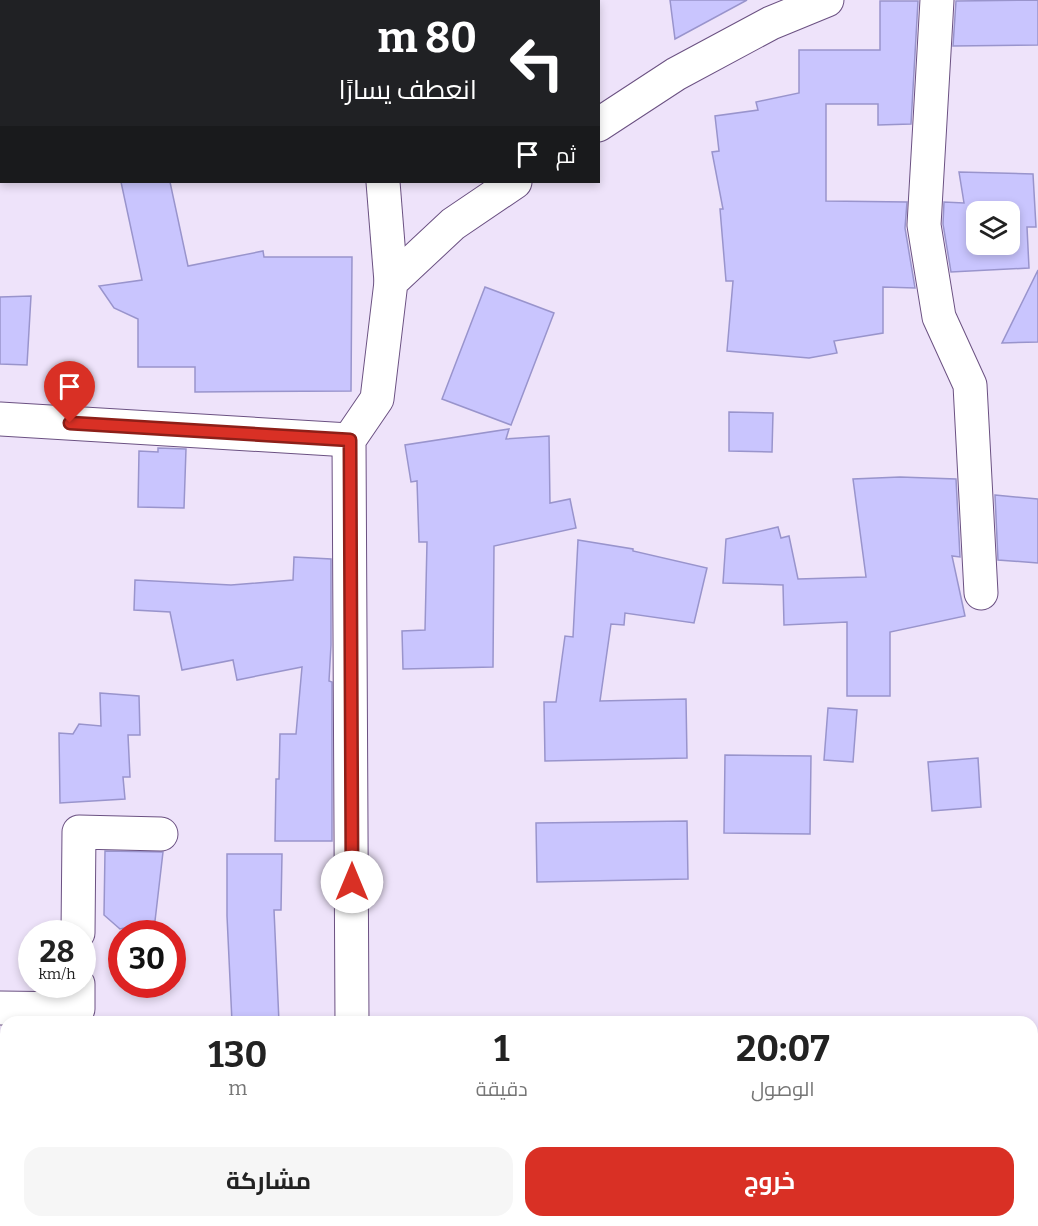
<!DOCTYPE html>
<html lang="ar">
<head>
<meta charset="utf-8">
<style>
	body { margin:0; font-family:Bitter,Cairo,serif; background:#f6f6f6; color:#222; direction:rtl; height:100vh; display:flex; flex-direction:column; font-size:22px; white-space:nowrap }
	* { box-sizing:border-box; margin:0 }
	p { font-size:20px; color:#767676 }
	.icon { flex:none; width:33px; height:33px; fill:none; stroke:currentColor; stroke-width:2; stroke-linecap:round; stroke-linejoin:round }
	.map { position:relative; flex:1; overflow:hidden; direction:ltr }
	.sheet { position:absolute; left:0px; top:1016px; width:1038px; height:212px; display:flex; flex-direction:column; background:#fff; border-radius:18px 18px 0 0; box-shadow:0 3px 9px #0003; direction:rtl }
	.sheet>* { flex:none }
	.hud { position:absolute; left:0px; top:0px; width:600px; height:183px; box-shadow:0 3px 9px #0003; direction:rtl; background:#202124; color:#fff; overflow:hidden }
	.tools { position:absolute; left:966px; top:201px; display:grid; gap:12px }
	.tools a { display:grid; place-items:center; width:54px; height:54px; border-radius:12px; background:#fff; box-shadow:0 3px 9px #0003; font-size:30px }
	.speed { position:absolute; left:18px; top:920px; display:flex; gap:12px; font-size:30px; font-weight:700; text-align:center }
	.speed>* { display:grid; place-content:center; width:78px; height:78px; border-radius:50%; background:#fff; box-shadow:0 3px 9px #0003; line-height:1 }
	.speed small { font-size:15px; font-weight:400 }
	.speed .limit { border:9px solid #d22; background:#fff; color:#111 }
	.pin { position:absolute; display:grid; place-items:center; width:51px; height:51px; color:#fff; margin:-62px -26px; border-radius:50% 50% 50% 0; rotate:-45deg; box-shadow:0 0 6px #0007 }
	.pin .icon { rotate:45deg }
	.me { position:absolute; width:66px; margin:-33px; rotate:0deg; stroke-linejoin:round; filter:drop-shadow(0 0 4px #0008) }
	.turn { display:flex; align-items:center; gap:21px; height:126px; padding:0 24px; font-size:27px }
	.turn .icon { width:78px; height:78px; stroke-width:2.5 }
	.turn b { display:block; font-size:42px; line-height:51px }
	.then { display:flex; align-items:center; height:57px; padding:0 24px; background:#0003; gap:12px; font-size:22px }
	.eta { display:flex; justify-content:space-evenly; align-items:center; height:102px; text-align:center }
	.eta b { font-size:36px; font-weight:700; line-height:42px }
	.cta { display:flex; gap:12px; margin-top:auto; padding:12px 24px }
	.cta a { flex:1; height:69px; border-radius:18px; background:#d93025; color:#fff; font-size:24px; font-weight:700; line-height:69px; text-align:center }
	.cta a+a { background:#f6f6f6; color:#222 }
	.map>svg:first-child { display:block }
	.building { fill:#c9c5fe; stroke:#9994cc; stroke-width:1.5; fill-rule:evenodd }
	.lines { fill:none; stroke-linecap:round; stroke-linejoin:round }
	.street-casing { stroke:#6b5182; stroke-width:35 }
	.street { stroke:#fff; stroke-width:33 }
	.route-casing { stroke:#8d1f18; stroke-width:15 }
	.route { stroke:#d93025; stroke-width:10 }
</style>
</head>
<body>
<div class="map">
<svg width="1038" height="1226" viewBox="0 0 1038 1226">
	<rect width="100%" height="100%" fill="#eee3fa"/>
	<g class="building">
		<path d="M670,0H747L675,39Z"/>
		<path d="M1038,0V45L953,46L956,1Z"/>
		<path d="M880,1H918L911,124L878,125V104H826V201L907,202L905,228L915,288L883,287V333L834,341L837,353L809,358L727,351L733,281H726L720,209H723L712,152L719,151L715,116L758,110L756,102L799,93V50H880Z"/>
		<path d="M959,172L1033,174L1036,227H1027L1029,268L951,272L943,224L944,202L964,203ZM976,212H1010V244H976Z"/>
		<path d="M121,182H170L188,266L263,251L264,257H352L351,391L195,392V367H138V319L114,308L99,286L142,280Z"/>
		<path d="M1038,270V342L1002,343Z"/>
		<path d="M485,287L554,313L511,425L442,399Z"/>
		<path d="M31,296L27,365L0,364V297Z"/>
		<path d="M729,412L773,413L772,452L729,451Z"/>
		<path d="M509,429L506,439L549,436L550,503L570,499L576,528L494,546L493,667L403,669L402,631L425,630L427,542H419L417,481L411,482L405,445Z"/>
		<path d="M158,448L186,449L184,508L138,507L139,451L158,452Z"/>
		<path d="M900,477L956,479L960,557L952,556L965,616L890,632V696H847V622L784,625L783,585L723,583L726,539L778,527L781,538L789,536L798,579L866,577L853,479Z"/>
		<path d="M995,495L1038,499V563L998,560Z"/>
		<path d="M578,540L633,549V551L707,568L694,623L625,613L624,625L611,624L600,701L686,699L687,758L545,761L544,702H556L565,636L573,637Z"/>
		<path d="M294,557L331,559V645L329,681L332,682V841H275L276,779H279L280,734H296L302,667L237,680L233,660L182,670L170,612L134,610L135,580L231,585L293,580Z"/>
		<path d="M100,693L139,696L140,735H128L130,777H123L125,799L60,803L59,733L73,734L79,724L101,726Z"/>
		<path d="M828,708L857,710L853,762L824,760Z"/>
		<path d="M725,755L811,756L810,834L724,833Z"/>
		<path d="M978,758L981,807L932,811L928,762Z"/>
		<path d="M687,821L688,879L537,882L536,823Z"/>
		<path d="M105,851L163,852L155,921L120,929L104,915Z"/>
		<path d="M227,854H282L281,910H274L279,1022H232L227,916Z"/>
	</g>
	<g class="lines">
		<g class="street-casing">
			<g id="street">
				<path d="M370,0V2"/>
				<path d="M937,0L924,225L939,317L970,385L981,593"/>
				<path d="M598,125L676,74L771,23L827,0"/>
				<path d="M383,182L391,282"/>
				<path d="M0,419L349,440"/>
				<path d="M78,933L79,832L161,834"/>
				<path d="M0,1008L78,1009V984"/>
				<path d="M352,1022L349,440L377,399L391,282L453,224L515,182"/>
				<path d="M353,1221V1226"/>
				<path d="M0,1225L17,1226"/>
			</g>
		</g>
		<use href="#street" class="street"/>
	</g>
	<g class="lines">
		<g class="route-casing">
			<path id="route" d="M70,423L350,440L352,882"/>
		</g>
		<use href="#route" class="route"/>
	</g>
</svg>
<div class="tools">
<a><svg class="icon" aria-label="layers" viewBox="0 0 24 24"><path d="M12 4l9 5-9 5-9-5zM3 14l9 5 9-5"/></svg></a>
</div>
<div class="speed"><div>28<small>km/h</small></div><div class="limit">30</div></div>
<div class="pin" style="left:70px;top:423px;background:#d93025"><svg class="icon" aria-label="arrive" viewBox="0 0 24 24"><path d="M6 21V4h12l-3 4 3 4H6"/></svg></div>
<svg class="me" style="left:352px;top:882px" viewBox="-20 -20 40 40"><circle r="19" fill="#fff"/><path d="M0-13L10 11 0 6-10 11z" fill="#d93025"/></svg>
<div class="hud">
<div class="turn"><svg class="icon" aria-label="left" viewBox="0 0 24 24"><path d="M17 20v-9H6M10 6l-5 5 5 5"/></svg><div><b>80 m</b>انعطف يسارًا</div></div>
<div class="then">ثم<svg class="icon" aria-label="arrive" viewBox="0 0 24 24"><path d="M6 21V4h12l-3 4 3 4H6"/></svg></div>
</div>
<section class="sheet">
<div class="eta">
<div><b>20:07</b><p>الوصول</p></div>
<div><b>1</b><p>دقيقة</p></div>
<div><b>130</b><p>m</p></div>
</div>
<div class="cta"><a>خروج</a><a>مشاركة</a></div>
</section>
</div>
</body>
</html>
